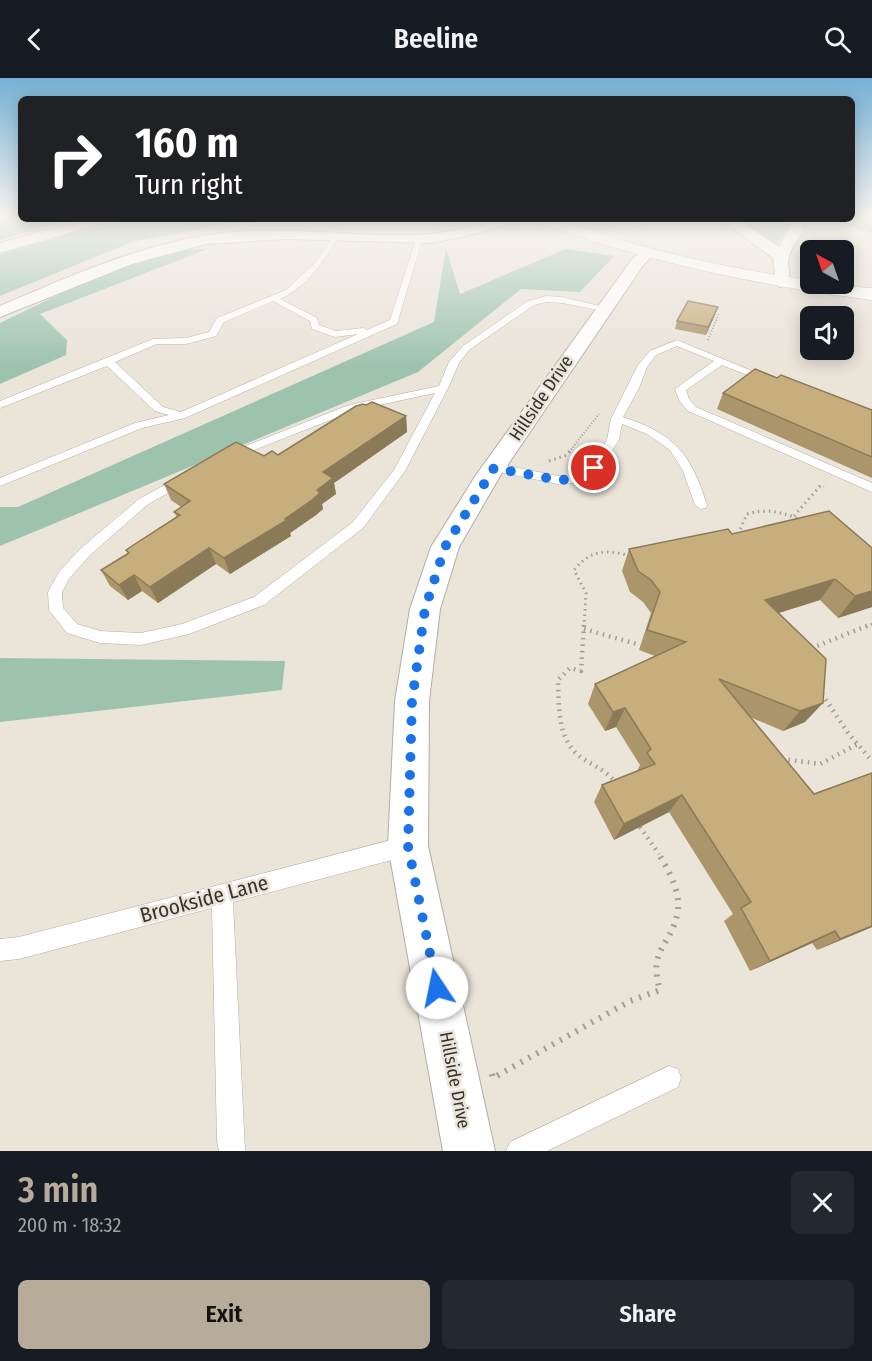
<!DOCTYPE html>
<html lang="en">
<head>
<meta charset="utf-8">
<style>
	body { margin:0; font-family:"Fira Sans Condensed",sans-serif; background:#242831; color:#f1f3f6; height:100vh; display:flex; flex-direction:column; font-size:22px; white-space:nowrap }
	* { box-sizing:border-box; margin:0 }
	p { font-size:20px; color:#9ea1a6 }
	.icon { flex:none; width:33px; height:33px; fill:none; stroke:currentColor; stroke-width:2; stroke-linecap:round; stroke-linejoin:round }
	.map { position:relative; height:1073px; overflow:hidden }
	.details { display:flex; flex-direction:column; background:#171b24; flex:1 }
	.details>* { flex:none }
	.banner { position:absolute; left:18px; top:18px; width:837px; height:126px; border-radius:9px; box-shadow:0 3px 15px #0003; background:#202124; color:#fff; overflow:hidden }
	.needle { width:39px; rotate:320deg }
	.buttons { position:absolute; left:800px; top:162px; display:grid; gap:12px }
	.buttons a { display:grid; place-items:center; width:54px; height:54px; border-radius:9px; background:#171b24; box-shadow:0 3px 15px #0003; font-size:30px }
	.pin { position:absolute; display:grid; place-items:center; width:51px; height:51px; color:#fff; margin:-26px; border:3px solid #fff; border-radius:50%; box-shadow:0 2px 6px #0007 }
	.me { position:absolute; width:66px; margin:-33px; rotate:349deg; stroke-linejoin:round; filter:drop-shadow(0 0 4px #0008) }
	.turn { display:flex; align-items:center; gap:21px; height:126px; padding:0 18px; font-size:27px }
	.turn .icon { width:78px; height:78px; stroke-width:2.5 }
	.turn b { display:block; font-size:42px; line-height:51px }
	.round { display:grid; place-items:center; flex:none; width:63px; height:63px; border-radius:9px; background:#242831 }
	.summary { display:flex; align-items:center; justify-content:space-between; height:102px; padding:0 18px }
	h1 { font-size:36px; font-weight:600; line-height:45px; color:#b7ab99 }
	.action { display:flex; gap:12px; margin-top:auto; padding:12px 18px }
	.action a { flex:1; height:69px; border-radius:9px; background:#b7ab99; color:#111; font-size:24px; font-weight:600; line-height:69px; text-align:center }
	.action a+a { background:#242831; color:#f1f3f6 }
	header { display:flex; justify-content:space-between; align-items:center; height:78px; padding:0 18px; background:#171b24; font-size:27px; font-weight:600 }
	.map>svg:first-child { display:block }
	.green { fill:#9dc3ad }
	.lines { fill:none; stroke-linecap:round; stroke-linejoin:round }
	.service-casing { stroke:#b3ada2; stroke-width:1 }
	.minor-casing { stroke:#b3ada2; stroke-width:2 }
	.secondary-casing { stroke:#b3ada2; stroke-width:1 }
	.path-far3 { stroke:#a19c94; stroke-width:2; stroke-dasharray:1 2; stroke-linecap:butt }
	.path-far2 { stroke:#a19c94; stroke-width:3; stroke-dasharray:1.5 4; stroke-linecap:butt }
	.path-far1 { stroke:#a19c94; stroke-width:4.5; stroke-dasharray:1.5 5; stroke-linecap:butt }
	.path { stroke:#a19c94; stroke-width:6; stroke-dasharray:2 7; stroke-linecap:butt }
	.service { fill:#fff; fill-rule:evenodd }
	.minor { fill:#fff; fill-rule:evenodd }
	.secondary { fill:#fff; fill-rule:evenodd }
	.wall { fill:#ab966c }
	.shaded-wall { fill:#8b7a58 }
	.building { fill:#c7ae7d; stroke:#8b7a58; stroke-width:1.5 }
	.route { stroke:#1a73e8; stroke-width:10; stroke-dasharray:0 18 }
	.labels { text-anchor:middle; stroke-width:5; stroke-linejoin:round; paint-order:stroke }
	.street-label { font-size:18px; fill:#36332f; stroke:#eae4d9 }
	.near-street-label { font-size:21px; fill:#36332f; stroke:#eae4d9 }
</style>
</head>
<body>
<header><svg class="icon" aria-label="back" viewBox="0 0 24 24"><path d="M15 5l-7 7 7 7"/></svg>Beeline<svg class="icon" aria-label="search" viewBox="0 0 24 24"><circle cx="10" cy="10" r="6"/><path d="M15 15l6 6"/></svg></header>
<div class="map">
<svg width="872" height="1073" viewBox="0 0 872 1073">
	<rect width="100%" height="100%" fill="#eae4d9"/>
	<g class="green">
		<path d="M0,137H21V141H73L0,162Z"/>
		<path d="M852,137H872V155L833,141H852Z"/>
		<path d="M138,141H360L231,145L132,164L0,218V177L64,157Z"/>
		<path d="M724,141H788L793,142L771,175Z"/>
		<path d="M210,170L40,236L67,262L66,277L0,306V245L95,199L155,176Z"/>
		<path d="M446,170L460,216L566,171L614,178L580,214L521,211L418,294L0,468V429H18L434,244Z"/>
		<path d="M0,580L285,583L282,612L0,644Z"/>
	</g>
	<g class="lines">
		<g class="service-casing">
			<g id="service">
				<path d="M594,141C604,141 617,148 627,147C637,146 645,141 655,141L625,152Z"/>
				<path d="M336,154L340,156C325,181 308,209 280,221L317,240L319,247L336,253L363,250L367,252L390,242L416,161L423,159L397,246L185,340L142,350L0,408V400L135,345L169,337L155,333L107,288L0,330V323L153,261L186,260L209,254L217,240L286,212L316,184ZM273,223L310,243L312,251L335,259L358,256L181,334L163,329L115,284L157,266H186L216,258L224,244Z"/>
				<path d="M546,218L562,219L608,230L604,233L562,225L546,224L534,227L469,272L459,285L448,310L405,393L363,450L264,527L189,556L141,567L100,565L67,555L49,532L48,514L59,494L79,472L139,421L183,397L187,398V404L147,427L89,478L69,501L62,514L63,530L77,546L100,553L141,555L182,546L254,519L353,444L394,392L435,315L356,332L236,379H228V375L349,327L439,308L449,284L463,268L528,223Z"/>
				<path d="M677,262L774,302L765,304L722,287L686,312L689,321L696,329L872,405V414L688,333L679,322L675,311L714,283L677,268L656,277L647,289L639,310L623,339C675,356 691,376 707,427L706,430L701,431L695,427L683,393L670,372L647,356L622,346L619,362L591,404L558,406L490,392L488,389L494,385L558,398L583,397L607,362L611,341L638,287L650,273Z"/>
				<path d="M407,758L414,761L417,768L414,775L407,778L233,824L245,1073H219L217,1063L212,830L19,881L0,883V861L19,859Z"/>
				<path d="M669,988L678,991L681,1000L678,1009L547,1073H506L510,1064Z"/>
			</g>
		</g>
		<g class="minor-casing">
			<g id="minor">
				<path d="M86,141H108L106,144L0,175V165Z"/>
				<path d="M497,141H520L518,144L466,158L431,165L286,161L206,166L132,186L0,239V228C75,196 152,161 234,154C299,148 365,161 430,156C453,154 475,147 497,141Z"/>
				<path d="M720,141H737L779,169L791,147L784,141L803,143C808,156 791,166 789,179C786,190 793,196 786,207L780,209L772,204L775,197L773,180Z"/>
				<path d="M647,170L655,175L644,186L500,398L459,469L440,531L429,623L428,768L495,1073H443L388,768L395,623L410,531L431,469L476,397L633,180Z"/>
			</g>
		</g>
		<g class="secondary-casing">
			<path id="secondary" d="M535,141C572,141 607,159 642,168C697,183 753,194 810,202V206L872,210V222C757,207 646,184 538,144Z"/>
		</g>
		<g class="path-far3">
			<path d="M708,262L719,235"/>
			<path d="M569,374L599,336"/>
		</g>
		<g class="path-far2">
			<path d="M549,383L567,377L570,373"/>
			<path d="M794,438L821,407L824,408"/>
			<path d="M738,456L747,436C766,430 785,434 802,443"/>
			<path d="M584,549L586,515L574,492C590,472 606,471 630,478"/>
			<path d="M866,549L872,546"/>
		</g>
		<g class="path-far1">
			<path d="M584,547L581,593L570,590L558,602C559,629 557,663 582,680C594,688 607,693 616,705"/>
			<path d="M584,551L640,567"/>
			<path d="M816,574L817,568L869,547"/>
			<path d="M822,616L848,655L872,683"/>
			<path d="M782,681L820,686L858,666"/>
			<path d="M640,749L659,776"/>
		</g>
		<path class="path" d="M492,996L493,1000L630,923L660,912C647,870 673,867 678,832C680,812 668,791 658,775"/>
		<use href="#service" class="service"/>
		<use href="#minor" class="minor"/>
		<use href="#secondary" class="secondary"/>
	</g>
	<g class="wall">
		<path d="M718,229L706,257L675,251L677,243Z"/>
		<path d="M777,300L872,332V400L717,331L723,315Z"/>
		<path d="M406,338L407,354L334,405L336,416L322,426L323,431L316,437L290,455L291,458L230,496L216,486L158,525L142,513L128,522L110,508L101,492L128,475L126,472L177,439L174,434L181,429L171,422L164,406L264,378L278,377Z"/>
		<path d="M732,456L872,470V529L838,540L820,522L779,535L805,644L783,653L750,639L872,849L817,872L812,865L750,893L724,843L733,836L669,734L614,762L594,724L602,707L637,693L640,687L616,649L605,653L588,626L595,606L655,578L639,572L651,535L643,524L630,514L622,493L629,471Z"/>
	</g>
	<g class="shaded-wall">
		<path d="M718,229L715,237L706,257L708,249Z"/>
		<path d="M406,338L407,354L334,405L336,416L322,426L323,431L316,437L290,455L291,458L230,496L224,480L285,441L317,412L323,394Z"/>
		<path d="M209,470L216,486L158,525L150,509Z"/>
		<path d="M134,497L142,513L128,522L119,507Z"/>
		<path d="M835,501L820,522L752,543L765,522Z"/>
		<path d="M872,513V529L838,540L855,518Z"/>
		<path d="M823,625L805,644L783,653L800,633Z"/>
		<path d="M625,630L616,649L605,653L613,634Z"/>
		<path d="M682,717L669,734L614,762L624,746Z"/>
		<path d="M872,848V849L817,872L840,861Z"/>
		<path d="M835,853L812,865L750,893L770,883Z"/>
	</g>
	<g class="building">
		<path d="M688,223L718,229L708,249L677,243Z"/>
		<path d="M755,291L777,300L781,297L872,332V379L723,315Z"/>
		<path d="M372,324L406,338L323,394L333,400L317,412L320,415L312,422L285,441L287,442L224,480L209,470L150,509L134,497L119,507L101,492L129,475L126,472L135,466L180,437L174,434L190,423L164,406L236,364L264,378L272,373L278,377L356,328L363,326L366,327Z"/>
		<path d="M829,433L872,470V513L855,518L835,501L765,522L826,581L823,625L800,633L719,601L814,716L872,695V848L840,861L835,853L770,883L741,830L751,824L682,717L624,746L602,707L655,686L647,675L651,671L625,630L613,634L595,606L686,564L647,552L660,514L651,502L638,493L629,471L728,451L732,456Z"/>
	</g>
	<linearGradient id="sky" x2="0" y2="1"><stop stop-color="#74b0d4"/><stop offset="0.48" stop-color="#f6f3ee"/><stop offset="1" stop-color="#f6f3ee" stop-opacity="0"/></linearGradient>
	<rect width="872" height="288" fill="url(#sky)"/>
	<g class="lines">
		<path class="route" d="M437,910L408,768L412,623L425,531L445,469L494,390L558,402L587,401L594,390"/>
	</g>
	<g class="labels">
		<g class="street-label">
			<text transform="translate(541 320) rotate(-56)" y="6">Hillside Drive</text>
			<text transform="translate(455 1002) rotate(79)" y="6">Hillside Drive</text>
		</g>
		<g class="near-street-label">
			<text transform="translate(204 821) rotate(-15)" y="7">Brookside Lane</text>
		</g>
	</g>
</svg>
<div class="buttons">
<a><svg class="needle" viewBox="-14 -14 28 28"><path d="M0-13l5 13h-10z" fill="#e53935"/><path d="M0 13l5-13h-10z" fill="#9ea1a6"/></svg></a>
<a><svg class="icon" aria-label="sound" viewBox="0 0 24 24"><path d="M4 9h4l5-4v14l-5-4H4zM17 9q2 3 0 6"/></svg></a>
</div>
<div class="pin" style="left:594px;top:390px;background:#d93025"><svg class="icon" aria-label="arrive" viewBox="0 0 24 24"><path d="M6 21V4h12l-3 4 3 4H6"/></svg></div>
<svg class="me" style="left:437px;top:910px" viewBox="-20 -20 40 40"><circle r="19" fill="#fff"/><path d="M0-13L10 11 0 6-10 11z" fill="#1a73e8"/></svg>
<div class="banner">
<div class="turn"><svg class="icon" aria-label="right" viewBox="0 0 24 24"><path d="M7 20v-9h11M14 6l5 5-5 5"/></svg><div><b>160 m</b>Turn right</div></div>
</div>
</div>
<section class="details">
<div class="summary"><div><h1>3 min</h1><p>200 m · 18:32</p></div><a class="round"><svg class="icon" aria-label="close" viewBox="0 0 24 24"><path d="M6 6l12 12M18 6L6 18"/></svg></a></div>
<div class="action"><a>Exit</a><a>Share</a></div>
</section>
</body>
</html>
